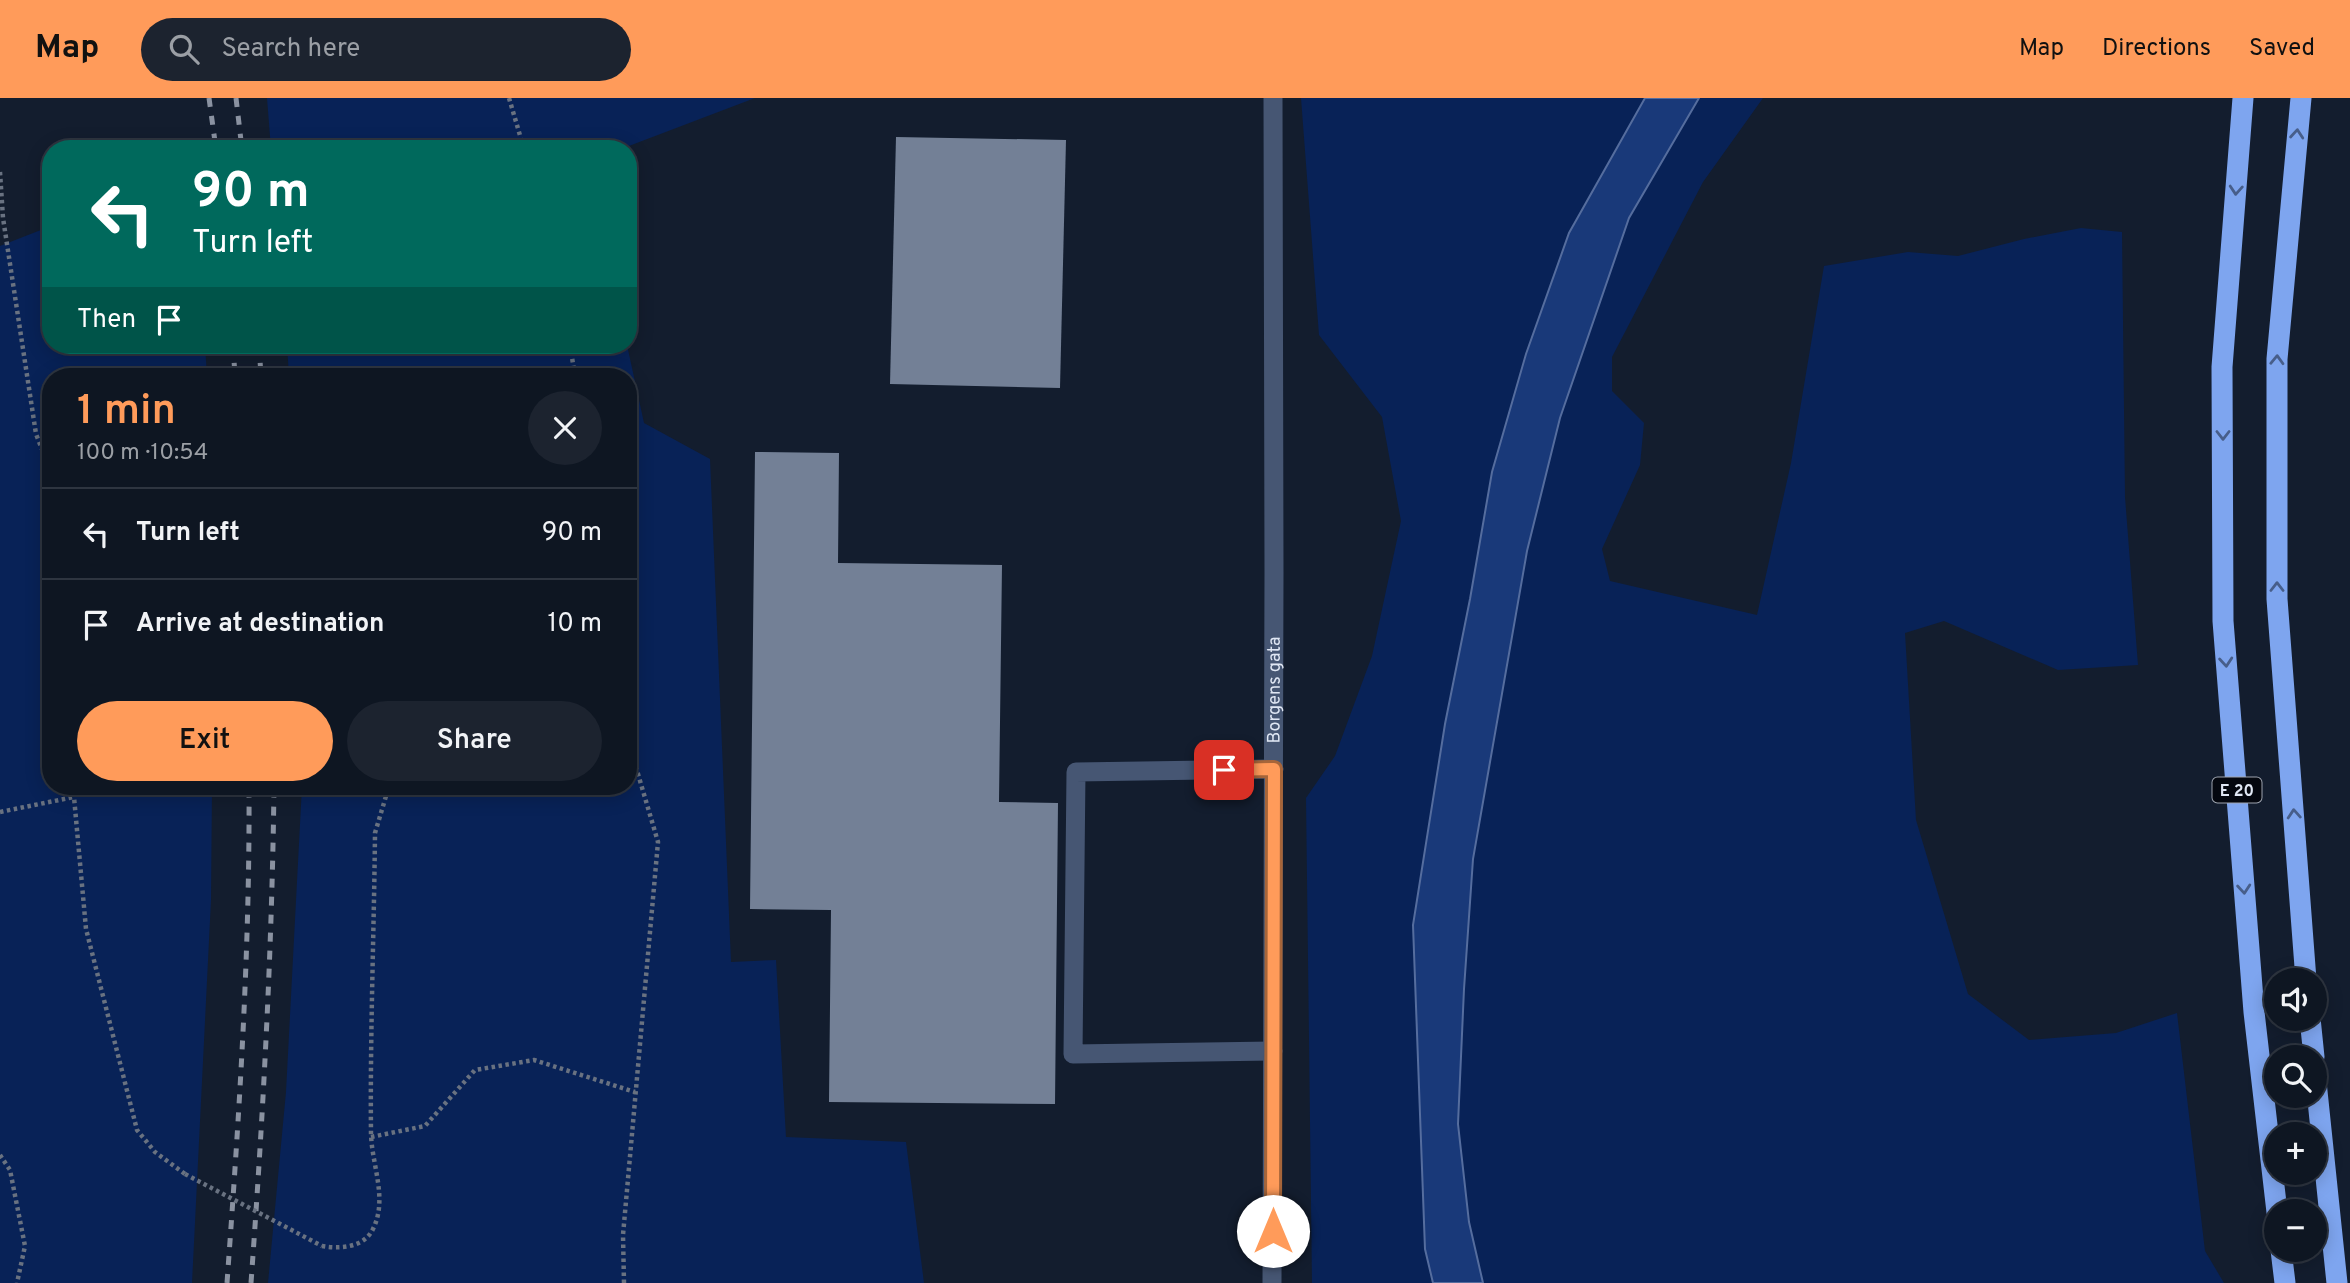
<!DOCTYPE html>
<html lang="en">
<head>
<meta charset="utf-8">
<style>
	body { margin:0; font-family:Overpass,sans-serif; background:#1c232f; color:#f1f3f6; height:100vh; display:flex; flex-direction:column; font-size:26px; white-space:nowrap }
	* { box-sizing:border-box; margin:0 }
	p { font-size:23px; color:#9b9fa5 }
	.icon { flex:none; width:38px; height:38px; fill:none; stroke:currentColor; stroke-width:2; stroke-linecap:round; stroke-linejoin:round }
	.map { position:relative; flex:1; overflow:hidden }
	.side { position:absolute; left:42px; top:270px; width:595px; height:427px; display:flex; flex-direction:column; background:#0e1622; border-radius:28px; box-shadow:0 4px 18px #0003,0 0 0 2px #2e3540 }
	.side>* { flex:none }
	.guide { position:absolute; left:42px; top:42px; width:595px; height:214px; border-radius:28px; box-shadow:0 4px 18px #0003,0 0 0 2px #2e3540; background:#00695c; color:#fff; overflow:hidden }
	.fabs { position:absolute; left:2264px; top:870px; display:grid; gap:14px }
	.fabs a { display:grid; place-items:center; width:63px; height:63px; border-radius:50%; background:#0e1622; box-shadow:0 4px 18px #0003,0 0 0 2px #2e3540; font-size:35px }
	.pin { position:absolute; display:grid; place-items:center; width:60px; height:60px; color:#fff; margin:-30px; border-radius:14px; box-shadow:0 4px 10px #0006 }
	.me { position:absolute; width:77px; margin:-38px; rotate:0deg; stroke-linejoin:round; filter:drop-shadow(0 0 5px #0008) }
	.turn { display:flex; align-items:center; gap:24px; height:147px; padding:0 35px; font-size:32px }
	.turn .icon { width:91px; height:91px; stroke-width:2.5 }
	.turn b { display:block; font-size:49px; line-height:60px }
	.then { display:flex; align-items:center; height:66px; padding:0 35px; background:#0003; gap:14px; font-size:26px }
	.round { display:grid; place-items:center; flex:none; width:74px; height:74px; border-radius:37px; background:#1c232f }
	.headline { display:flex; align-items:center; justify-content:space-between; height:119px; padding:0 35px }
	h1 { font-size:42px; font-weight:600; line-height:52px; color:#ff9b5a }
	.cta { display:flex; gap:14px; margin-top:auto; padding:14px 35px }
	.cta a { flex:1; height:80px; border-radius:42px; background:#ff9b5a; color:#111; font-size:28px; font-weight:600; line-height:80px; text-align:center }
	.cta a+a { background:#1c232f; color:#f1f3f6 }
	ul { padding:0; list-style:none }
	li { display:flex; align-items:center; gap:21px; height:91px; padding:0 35px; border-top:2px solid #2e3540 }
	li div { flex:1 }
	li b { display:block; font-size:26px }
	li em { font-style:normal }
	header { display:flex; align-items:center; gap:42px; box-sizing:border-box; height:98px; padding:0 35px; background:#ff9b5a; color:#111 }
	header strong { font-size:33px }
	nav { display:flex; gap:38px; margin-inline-start:auto; font-size:24px }
	.search { width:490px; height:63px; background:#1c232f; display:flex; align-items:center; gap:18px; box-sizing:border-box; padding:0 24px; border-radius:38px; color:#9b9fa5; font-size:26px }
	.map>svg:first-child { display:block }
	.green { fill:#082257 }
	.water { fill:#193979; stroke:#556d9e; stroke-width:2 }
	.building { fill:#738096 }
	.lines { fill:none; stroke-linecap:round; stroke-linejoin:round }
	.path { stroke:#697281; stroke-width:4.5; stroke-dasharray:3.5 3.5; stroke-linecap:butt }
	.service { stroke:#465673; stroke-width:19 }
	.minor { stroke:#465673; stroke-width:19 }
	.motorway { stroke:#7ea5ef; stroke-width:21 }
	.rail { stroke:#8a92a1; stroke-width:5; stroke-dasharray:9 9; stroke-linecap:butt }
	.path-bridge { stroke:#697281; stroke-width:4.5; stroke-dasharray:3.5 3.5; stroke-linecap:butt }
	.oneway { stroke:#475e8a }
	.route-casing { stroke:#a6653a; stroke-width:18 }
	.route { stroke:#ff9b5a; stroke-width:12 }
	.labels { text-anchor:middle; stroke-width:5; stroke-linejoin:round; paint-order:stroke }
	.shield { fill:#04070f; stroke:#9ea4af; stroke-width:2 }
	.shield-label { font-size:16px; font-weight:bold; fill:#e0e7f4 }
	.street-label { font-size:18px; fill:#e0e7f4; stroke:#04070f }
</style>
</head>
<body>
<header>
<strong>Map</strong>
<div class="search"><svg class="icon" aria-label="search" viewBox="0 0 24 24"><circle cx="10" cy="10" r="6"/><path d="M15 15l6 6"/></svg>Search here</div>
<nav><a>Map</a><a>Directions</a><a>Saved</a></nav>
</header>
<div class="map">
<svg width="2350" height="1185" viewBox="0 0 2350 1185">
	<rect width="100%" height="100%" fill="#131d2e"/>
	<g class="green">
		<path d="M267,0H755L621,51H271Z"/>
		<path d="M1301,0H1645L1569,135L1526,256L1492,374L1470,501L1445,626L1425,1151L1433,1185H1312L1306,700L1335,658L1372,558L1401,423L1382,319L1319,237Z"/>
		<path d="M1699,0H1763L1703,84L1612,259V293L1644,325L1640,367L1602,451L1610,483L1757,517L1791,365L1824,168L1908,154L1958,158L2024,141L2081,130L2122,134L2125,399L2138,567L2058,572L1944,523L1905,535L1916,722L1968,896L2029,942L2116,935L2177,915L2205,1153L2224,1185H1483L1469,1124L1458,1026L1464,891L1473,761L1527,453L1560,320L1629,120Z"/>
		<path d="M51,128V247H205L207,278H51V688H212L211,802L192,1185H0V148Z"/>
		<path d="M287,247H627L644,325L710,361L731,864L776,862L786,1039L906,1044L924,1185H268L286,994L302,688H628V278H289Z"/>
	</g>
	<path class="water" d="M1645,0H1699L1629,120L1560,320L1527,453L1473,761L1464,891L1458,1026L1469,1124L1483,1185H1433L1425,1151L1413,827L1445,626L1470,501L1492,374L1526,256L1569,135Z"/>
	<g class="building">
		<path d="M896,39L1066,42L1060,290L890,286Z"/>
		<path d="M755,354L839,355L838,465L1002,467L999,704L1058,705L1055,1006L829,1004L831,812L750,811Z"/>
	</g>
	<g class="lines">
		<g class="path">
			<path d="M509,0L524,51"/>
			<path d="M0,74L3,120L36,336L51,374"/>
			<path d="M570,247L575,278"/>
			<path d="M76,688L74,699L86,831L137,1032L155,1054L185,1076"/>
			<path d="M0,714L74,699"/>
			<path d="M371,1039L425,1028L475,972L534,962L635,994"/>
			<path d="M0,1057L10,1072L25,1148L17,1185"/>
			<path d="M322,1148C339,1151 364,1150 373,1131C388,1101 372,1068 371,1036C370,936 374,835 375,735L389,688"/>
			<path d="M624,1185L623,1137L658,744L628,642"/>
		</g>
		<path class="service" d="M1273,953L1073,956L1076,674L1274,671"/>
		<path class="minor" id="s1" d="M1272,1185L1274,475L1273,0"/>
		<g class="motorway">
			<path d="M2243,0L2222,269L2223,523L2254,914L2277,1114"/>
			<path d="M2301,0L2277,261V501L2306,882"/>
			<path d="M2310,920L2314,959"/>
			<path d="M2315,974L2337,1185"/>
			<path d="M2281,1152L2285,1185"/>
		</g>
		<g class="rail">
			<path d="M209,0L216,51"/>
			<path d="M236,0L242,51"/>
			<path d="M233,247L235,278"/>
			<path d="M259,247L261,278"/>
			<path d="M227,1185C239,1019 250,854 249,688"/>
			<path d="M251,1185C263,1019 272,854 274,688"/>
		</g>
		<path class="path-bridge" d="M185,1076L322,1148"/>
	</g>
	<defs><path id="oneway-chevron" d="M-2-3.5L2.5 0L-2 3.5" fill="none" stroke-width="1.6" stroke-linecap="round" stroke-linejoin="round" transform="scale(1.75)"/></defs>
	<g class="oneway">
		<use href="#oneway-chevron" transform="translate(2297 36) rotate(-85)"/>
		<use href="#oneway-chevron" transform="translate(2236 92) rotate(94)"/>
		<use href="#oneway-chevron" transform="translate(2277 262) rotate(-88)"/>
		<use href="#oneway-chevron" transform="translate(2223 337) rotate(90)"/>
		<use href="#oneway-chevron" transform="translate(2277 489) rotate(-90)"/>
		<use href="#oneway-chevron" transform="translate(2226 564) rotate(85)"/>
		<use href="#oneway-chevron" transform="translate(2294 716) rotate(-94)"/>
		<use href="#oneway-chevron" transform="translate(2244 791) rotate(85)"/>
	</g>
	<g class="lines">
		<g class="route-casing">
			<path id="route" d="M1224,672L1274,671L1273,1133"/>
		</g>
		<use href="#route" class="route"/>
	</g>
	<g class="labels">
		<rect class="shield" x="2212.5" y="679.5" width="49" height="25" rx="5"/>
		<g class="shield-label">
			<text x="2237" y="698">E 20</text>
		</g>
		<g class="street-label">
			<text dy="6" stroke="none"><textPath href="#s1" startOffset="593">Borgens gata</textPath></text>
		</g>
	</g>
</svg>
<div class="fabs">
<a><svg class="icon" aria-label="sound" viewBox="0 0 24 24"><path d="M4 9h4l5-4v14l-5-4H4zM17 9q2 3 0 6"/></svg></a>
<a><svg class="icon" aria-label="search" viewBox="0 0 24 24"><circle cx="10" cy="10" r="6"/><path d="M15 15l6 6"/></svg></a>
<a>+</a>
<a>−</a>
</div>
<div class="pin" style="left:1224px;top:672px;background:#d93025"><svg class="icon" aria-label="arrive" viewBox="0 0 24 24"><path d="M6 21V4h12l-3 4 3 4H6"/></svg></div>
<svg class="me" style="left:1273px;top:1133px" viewBox="-20 -20 40 40"><circle r="19" fill="#fff"/><path d="M0-13L10 11 0 6-10 11z" fill="#ff9b5a"/></svg>
<div class="guide">
<div class="turn"><svg class="icon" aria-label="left" viewBox="0 0 24 24"><path d="M17 20v-9H6M10 6l-5 5 5 5"/></svg><div><b>90 m</b>Turn left</div></div>
<div class="then">Then<svg class="icon" aria-label="arrive" viewBox="0 0 24 24"><path d="M6 21V4h12l-3 4 3 4H6"/></svg></div>
</div>
<section class="side">
<div class="headline"><div><h1>1 min</h1><p>100 m · 10:54</p></div><a class="round"><svg class="icon" aria-label="close" viewBox="0 0 24 24"><path d="M6 6l12 12M18 6L6 18"/></svg></a></div>
<ul>
<li><svg class="icon" aria-label="left" viewBox="0 0 24 24"><path d="M17 20v-9H6M10 6l-5 5 5 5"/></svg><div><b>Turn left</b></div><em>90 m</em></li>
<li><svg class="icon" aria-label="arrive" viewBox="0 0 24 24"><path d="M6 21V4h12l-3 4 3 4H6"/></svg><div><b>Arrive at destination</b></div><em>10 m</em></li>
</ul>
<div class="cta"><a>Exit</a><a>Share</a></div>
</section>
</div>
</body>
</html>
